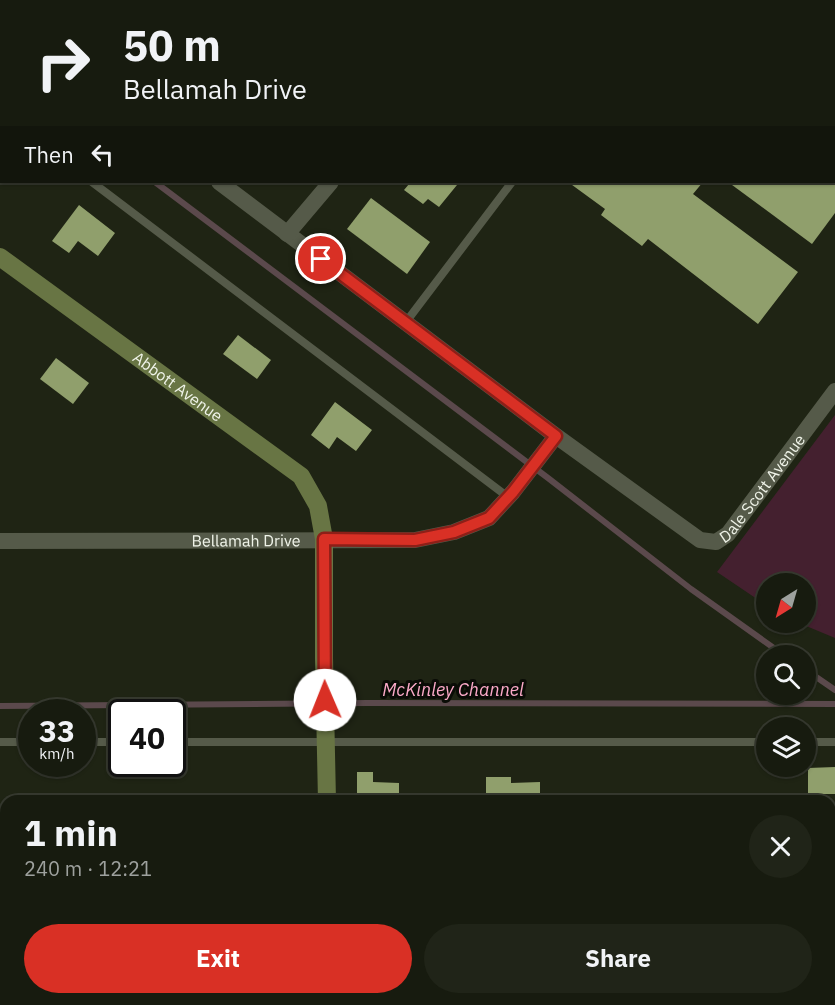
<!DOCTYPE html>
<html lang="en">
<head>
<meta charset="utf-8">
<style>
	body { margin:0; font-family:"IBM Plex Sans",sans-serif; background:#202418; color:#f1f3f6; height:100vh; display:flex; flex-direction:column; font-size:22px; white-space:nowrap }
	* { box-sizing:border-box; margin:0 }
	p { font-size:20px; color:#9ea19e }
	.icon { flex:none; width:33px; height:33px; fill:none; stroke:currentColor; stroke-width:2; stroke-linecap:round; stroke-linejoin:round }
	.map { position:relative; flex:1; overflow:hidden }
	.panel { position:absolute; left:0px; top:795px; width:836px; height:210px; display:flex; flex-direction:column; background:#171b0f; border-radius:18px 18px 0 0; box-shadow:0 2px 4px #0004,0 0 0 2px #36392f }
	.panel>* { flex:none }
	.hud { position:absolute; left:0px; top:0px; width:836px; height:183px; box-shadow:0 2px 4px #0004,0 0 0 2px #36392f; background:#171b0f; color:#f1f3f6; overflow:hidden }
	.needle { width:39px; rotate:217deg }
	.tools { position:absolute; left:756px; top:573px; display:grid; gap:12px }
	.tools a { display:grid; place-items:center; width:60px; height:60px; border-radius:50%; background:#171b0f; box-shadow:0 2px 4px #0004,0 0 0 2px #36392f; font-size:30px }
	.speed { position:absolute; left:18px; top:699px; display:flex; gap:12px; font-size:30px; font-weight:700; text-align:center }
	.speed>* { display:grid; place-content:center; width:78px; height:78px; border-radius:50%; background:#171b0f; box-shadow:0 2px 4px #0004,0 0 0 2px #36392f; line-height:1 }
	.speed small { font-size:15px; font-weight:400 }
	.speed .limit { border:3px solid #111; border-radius:9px; background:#fff; color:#111 }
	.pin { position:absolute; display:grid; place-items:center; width:51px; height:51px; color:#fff; margin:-26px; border:3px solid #fff; border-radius:50%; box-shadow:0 2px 6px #0007 }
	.me { position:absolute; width:66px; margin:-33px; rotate:359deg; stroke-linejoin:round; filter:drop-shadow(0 0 4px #0008) }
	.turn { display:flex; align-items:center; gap:21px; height:126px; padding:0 24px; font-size:27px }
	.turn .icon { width:78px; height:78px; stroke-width:2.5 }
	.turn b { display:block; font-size:42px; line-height:51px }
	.then { display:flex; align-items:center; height:57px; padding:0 24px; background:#0003; gap:12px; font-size:22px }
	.round { display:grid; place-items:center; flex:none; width:63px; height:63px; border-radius:32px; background:#202418 }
	.overview { display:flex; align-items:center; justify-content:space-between; height:102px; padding:0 24px }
	h1 { font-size:36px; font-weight:700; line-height:45px }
	.primary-button { display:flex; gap:12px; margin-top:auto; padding:12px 24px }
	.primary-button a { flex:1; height:69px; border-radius:36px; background:#d93025; color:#fff; font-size:24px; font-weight:700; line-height:69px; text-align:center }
	.primary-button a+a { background:#202418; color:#f1f3f6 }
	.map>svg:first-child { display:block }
	.green { fill:#44202f }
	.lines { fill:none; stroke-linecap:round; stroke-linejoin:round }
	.stream { stroke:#5b494c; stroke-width:6 }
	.building { fill:#909f6c }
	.lane { stroke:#555a49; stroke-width:8 }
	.street { stroke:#555a49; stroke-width:16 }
	.secondary { stroke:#687544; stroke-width:18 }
	.route-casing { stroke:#8d1f18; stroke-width:15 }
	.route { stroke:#d93025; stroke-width:10 }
	.labels { text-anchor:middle; stroke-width:6; stroke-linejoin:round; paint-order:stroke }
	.street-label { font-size:16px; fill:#eff3e8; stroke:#0a0c06 }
	.water-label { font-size:18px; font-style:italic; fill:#fba9c8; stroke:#0a0c06 }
</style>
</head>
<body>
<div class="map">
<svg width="835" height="1005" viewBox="0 0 835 1005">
	<rect width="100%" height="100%" fill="#1f2414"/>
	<path class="green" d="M835,415V638L799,623L806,622V584H766V605L717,572Z"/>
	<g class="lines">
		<g class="stream">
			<path d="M0,65L2,66"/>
			<path d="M155,182L548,478L691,589L785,656"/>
			<path d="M806,670L835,690"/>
			<path d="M0,706L368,703L835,704"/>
		</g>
	</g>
	<g class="building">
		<path d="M406,182H453L457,185L439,207L428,199L423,204L404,190L409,184Z"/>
		<path d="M568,182H703L693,194L798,272L758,324L648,239L642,246L601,215L605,209Z"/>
		<path d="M728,182H835V213L812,244Z"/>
		<path d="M371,198L430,242L407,274L347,229Z"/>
		<path d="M79,205L115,233L98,256L78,241L69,253L52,241Z"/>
		<path d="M238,335L271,360L257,379L223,354Z"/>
		<path d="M56,358L89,383L73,404L40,379Z"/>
		<path d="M335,402L372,430L356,451L337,437L329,449L311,435Z"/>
		<path d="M835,767V794H808V768Z"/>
		<path d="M357,772H373V782L399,783V801H357Z"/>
		<path d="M486,777H511V783L540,782V801H513V799L486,797Z"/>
		<path d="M6,921V984H0V922Z"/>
		<path d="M830,923L835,924V975L830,974Z"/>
	</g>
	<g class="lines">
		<g class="lane">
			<path d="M314,2L315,0"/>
			<path d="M647,2L648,0"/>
			<path d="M0,112L2,113"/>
			<path d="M92,182L508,497"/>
			<path d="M406,322L512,182"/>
			<path d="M0,742H32"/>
			<path d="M82,742H122"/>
			<path d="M172,742H766"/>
			<path d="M806,742H835"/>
			<path d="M0,1005L762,1002L769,1005"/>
		</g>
		<g class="street">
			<path d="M100,2L101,0"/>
			<path d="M484,2L485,0"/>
			<path d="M0,16L2,17"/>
			<path id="s1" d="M219,182L556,436L700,540L716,542L728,534L835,391"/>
			<path d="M287,234L331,182"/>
			<path id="s2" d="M0,541L415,540L454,532L489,518L513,492L556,436"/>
			<path d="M830,867H835"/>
			<path d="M0,882H6"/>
			<path d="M66,1005V999"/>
		</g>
		<g class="secondary">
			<path id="s3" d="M0,257L301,476L318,506L324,539V658L327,801"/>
			<path d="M326,1005V999"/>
		</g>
	</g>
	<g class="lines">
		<g class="route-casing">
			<path id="route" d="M321,259L556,436L513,492L489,518L454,532L415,540L324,539L325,700"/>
		</g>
		<use href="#route" class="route"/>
	</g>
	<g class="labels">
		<g class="street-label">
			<text dy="6" stroke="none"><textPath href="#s3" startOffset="220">Abbott Avenue</textPath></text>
			<text dy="6" stroke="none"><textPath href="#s1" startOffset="687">Dale Scott Avenue</textPath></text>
			<text dy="6" stroke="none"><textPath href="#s2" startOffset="246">Bellamah Drive</textPath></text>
		</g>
		<g class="water-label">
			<text x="453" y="696">McKinley Channel</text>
		</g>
	</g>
</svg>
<div class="tools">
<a><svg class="needle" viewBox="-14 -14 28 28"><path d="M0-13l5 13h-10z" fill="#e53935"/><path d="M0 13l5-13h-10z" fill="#9ea19e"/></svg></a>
<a><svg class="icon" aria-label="search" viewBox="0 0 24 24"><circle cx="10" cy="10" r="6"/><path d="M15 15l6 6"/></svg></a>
<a><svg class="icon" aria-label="layers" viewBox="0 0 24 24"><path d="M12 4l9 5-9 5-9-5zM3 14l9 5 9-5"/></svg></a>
</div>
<div class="speed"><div>33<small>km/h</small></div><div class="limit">40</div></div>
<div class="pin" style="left:321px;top:259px;background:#d93025"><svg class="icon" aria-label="arrive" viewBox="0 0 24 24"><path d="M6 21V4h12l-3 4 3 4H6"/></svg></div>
<svg class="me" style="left:325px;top:700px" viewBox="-20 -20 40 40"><circle r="19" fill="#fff"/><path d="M0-13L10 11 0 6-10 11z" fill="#d93025"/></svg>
<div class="hud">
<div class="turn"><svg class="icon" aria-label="right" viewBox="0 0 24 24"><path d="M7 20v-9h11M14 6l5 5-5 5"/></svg><div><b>50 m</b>Bellamah Drive</div></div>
<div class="then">Then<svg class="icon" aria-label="left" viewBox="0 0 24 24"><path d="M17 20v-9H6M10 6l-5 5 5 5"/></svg></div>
</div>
<section class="panel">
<div class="overview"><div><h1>1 min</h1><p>240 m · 12:21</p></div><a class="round"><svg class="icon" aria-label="close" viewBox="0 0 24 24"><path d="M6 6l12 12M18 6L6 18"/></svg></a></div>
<div class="primary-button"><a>Exit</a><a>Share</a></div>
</section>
</div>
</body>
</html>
